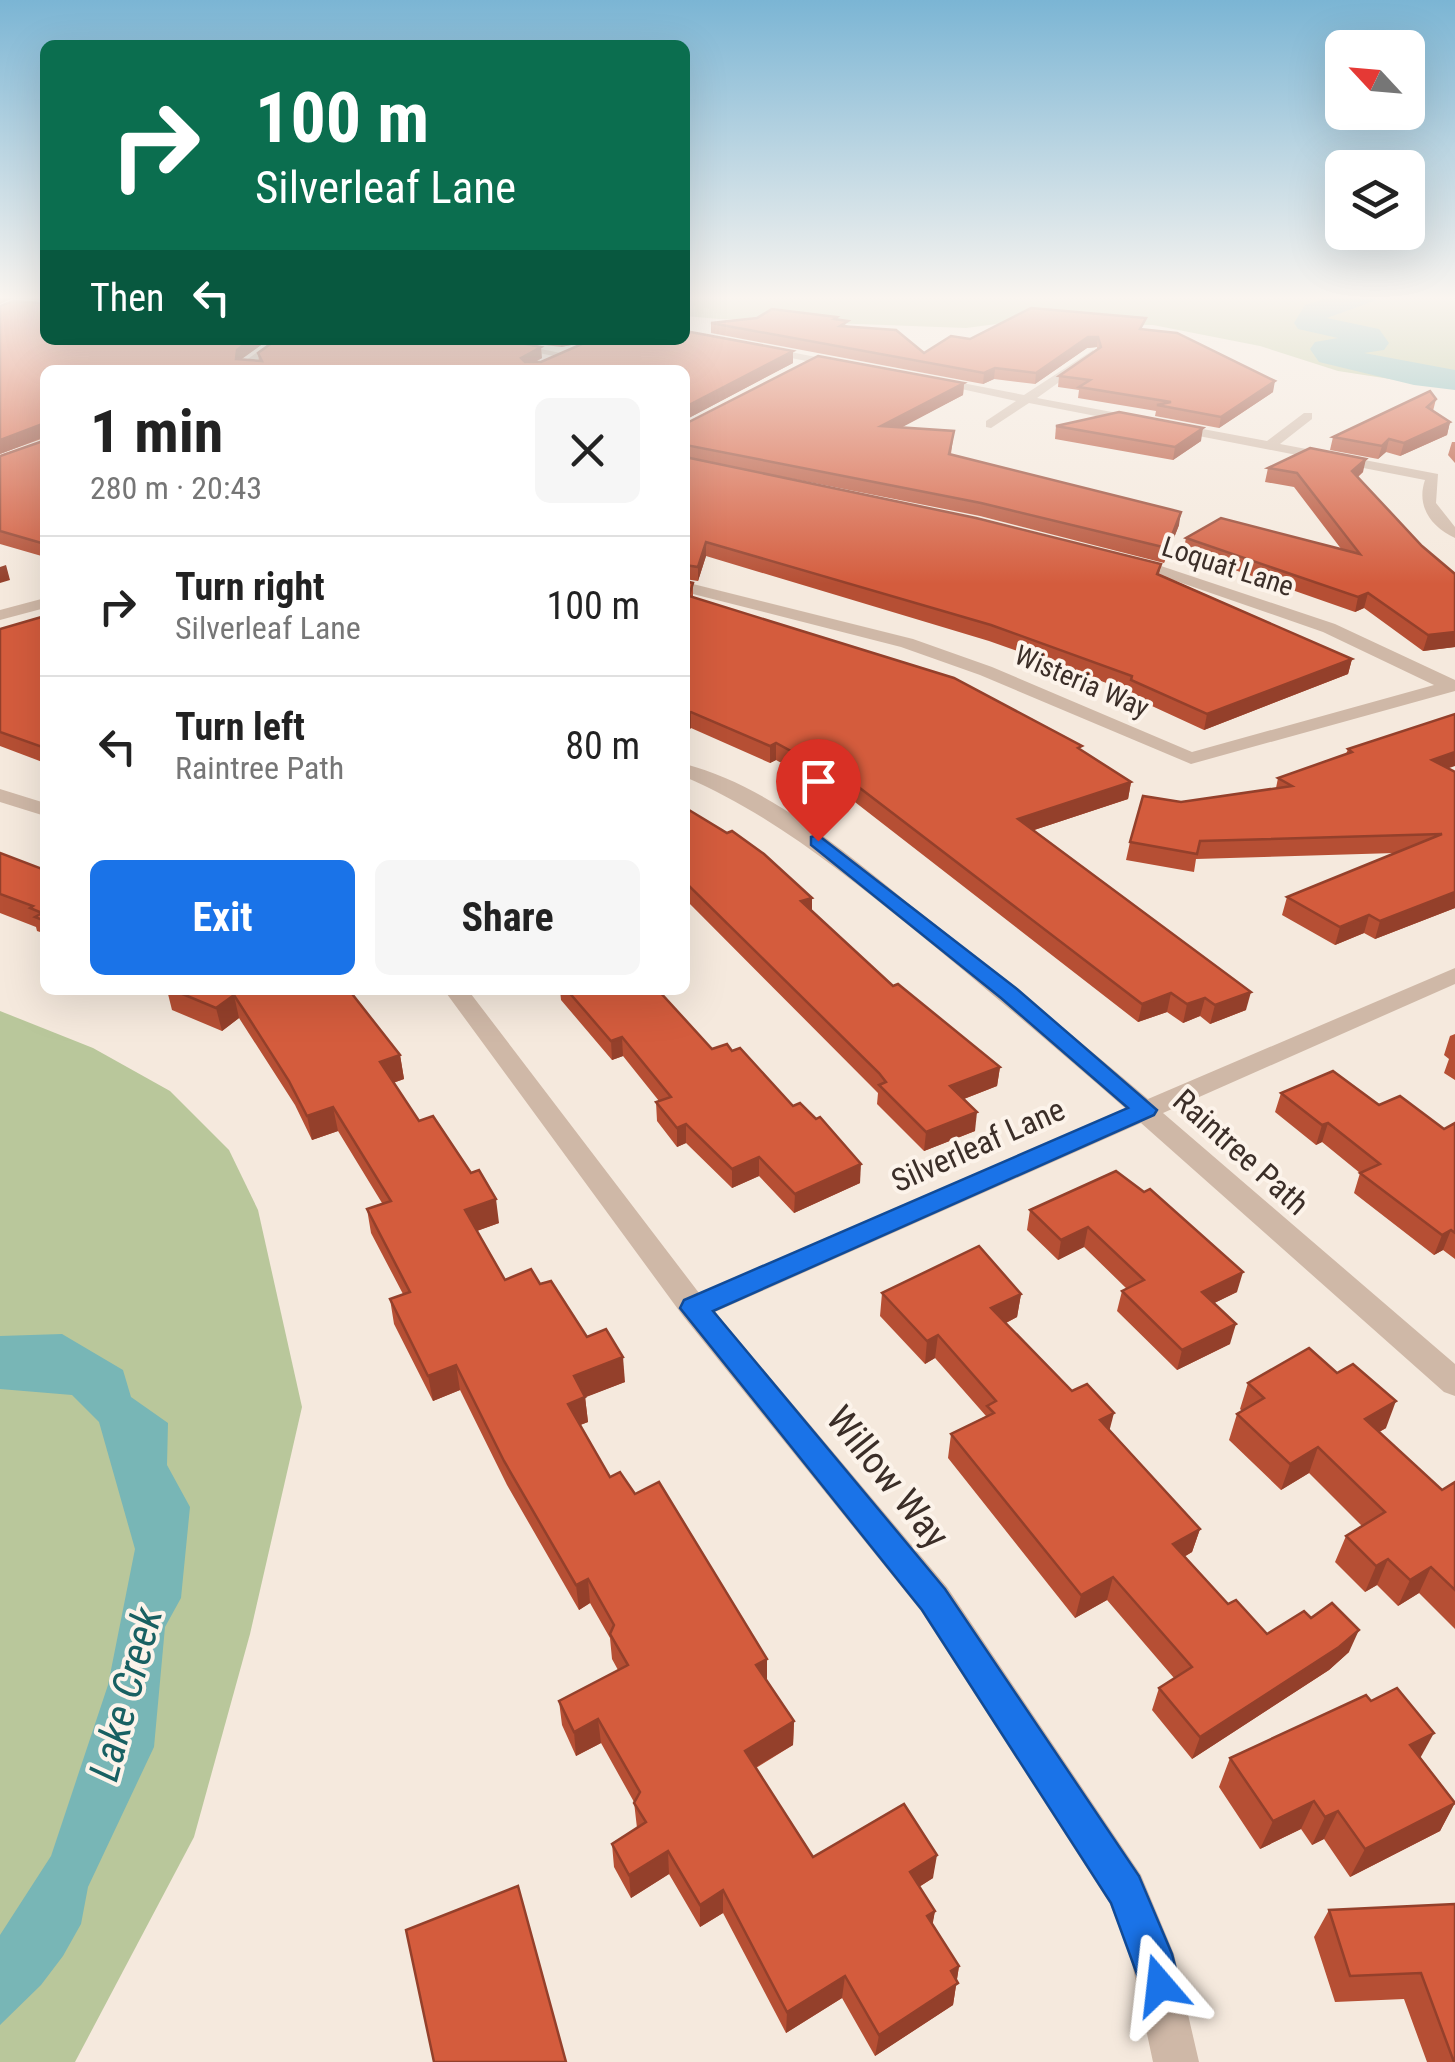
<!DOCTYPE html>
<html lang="en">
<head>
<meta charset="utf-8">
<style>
	body { margin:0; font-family:"Roboto Condensed",sans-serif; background:#f6f6f6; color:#222; height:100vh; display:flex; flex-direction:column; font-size:38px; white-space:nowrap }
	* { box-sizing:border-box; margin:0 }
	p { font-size:32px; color:#767676 }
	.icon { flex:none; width:55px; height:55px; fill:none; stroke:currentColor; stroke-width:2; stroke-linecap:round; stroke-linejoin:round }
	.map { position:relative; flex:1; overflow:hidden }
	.panel { position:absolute; left:40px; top:365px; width:650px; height:630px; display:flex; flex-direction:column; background:#fff; border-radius:15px; box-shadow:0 10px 40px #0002 }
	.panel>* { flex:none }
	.guide { position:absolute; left:40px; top:40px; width:650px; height:305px; border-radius:15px; box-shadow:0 10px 40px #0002; background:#0b6e4f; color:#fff; overflow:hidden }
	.needle { width:65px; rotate:296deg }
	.fabs { position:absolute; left:1325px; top:30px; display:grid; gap:20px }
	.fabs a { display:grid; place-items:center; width:100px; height:100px; border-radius:15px; background:#fff; box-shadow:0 10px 40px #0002; font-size:50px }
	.pin { position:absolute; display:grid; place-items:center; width:85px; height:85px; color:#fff; margin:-102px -42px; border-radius:50% 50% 50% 0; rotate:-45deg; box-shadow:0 0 10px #0007 }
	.pin .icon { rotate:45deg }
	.me { position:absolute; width:110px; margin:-55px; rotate:343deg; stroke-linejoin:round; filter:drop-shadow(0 0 8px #0008) }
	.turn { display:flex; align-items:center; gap:35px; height:210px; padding:0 50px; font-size:45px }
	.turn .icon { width:130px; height:130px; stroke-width:2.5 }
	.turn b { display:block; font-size:70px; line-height:85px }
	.then { display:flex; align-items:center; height:95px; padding:0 50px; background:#0003; gap:20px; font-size:38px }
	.round { display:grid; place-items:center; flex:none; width:105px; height:105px; border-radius:15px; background:#f6f6f6 }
	.overview { display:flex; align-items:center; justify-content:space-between; height:170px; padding:0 50px }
	h1 { font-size:60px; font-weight:700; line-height:75px }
	.button { display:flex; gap:20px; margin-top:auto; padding:20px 50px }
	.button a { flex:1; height:115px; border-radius:15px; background:#1a73e8; color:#fff; font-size:40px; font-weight:700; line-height:115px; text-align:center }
	.button a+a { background:#f6f6f6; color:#222 }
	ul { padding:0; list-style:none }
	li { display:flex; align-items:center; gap:30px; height:140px; padding:0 50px; border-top:2px solid #e0e0e0 }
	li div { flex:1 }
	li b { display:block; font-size:38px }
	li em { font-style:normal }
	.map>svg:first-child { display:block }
	.green { fill:#b9c79b }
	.water { fill:#78b6b6 }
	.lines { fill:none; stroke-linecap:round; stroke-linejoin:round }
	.river { fill:#78b6b6; fill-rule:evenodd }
	.minor { fill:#cfb8a7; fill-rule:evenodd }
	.wall { fill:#b64f34 }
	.shaded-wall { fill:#94402b }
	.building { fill:#d45c3d; stroke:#94402b; stroke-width:2.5 }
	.route { fill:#1a73e8; stroke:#114b97; stroke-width:2.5 }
	.labels { text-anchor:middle; stroke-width:8; stroke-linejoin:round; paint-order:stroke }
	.far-street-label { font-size:28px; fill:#3b2e28; stroke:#fcf3ea }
	.street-label { font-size:32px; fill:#3b2e28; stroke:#fcf3ea }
	.near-street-label { font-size:38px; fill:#3b2e28; stroke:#fcf3ea }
	.near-water-label { font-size:42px; font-style:italic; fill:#186062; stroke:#fcf3ea }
</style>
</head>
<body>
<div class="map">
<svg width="1455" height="2062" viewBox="0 0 1455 2062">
	<rect width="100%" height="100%" fill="#f5e9dd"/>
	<g class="green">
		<path d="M685,295H1455V389L1338,371L1260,346L1153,325L1004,323L966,328L719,319L685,316Z"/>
		<path d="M0,1011L93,1048L170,1091L229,1150L258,1210L302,1407L250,1634L194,1837L75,2062H0Z"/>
	</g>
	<path class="water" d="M62,1334L123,1370L131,1397L168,1423L167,1465L190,1507L181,1598L165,1627L154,1747L88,1887L81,1924L63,1956L41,1985L0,2025V1935L51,1856L108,1685L135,1549L99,1422L72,1395L0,1389V1336Z"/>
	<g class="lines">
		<path class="river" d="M1336,295H1378L1374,301L1327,318L1379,329L1389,343L1384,350L1364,353L1455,370V390L1414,385L1319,362L1310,349L1315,342L1338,338L1298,329L1294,323L1305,305Z"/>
		<g class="minor">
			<path d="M274,340H287L253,365L261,370L241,368V364Z"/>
			<path d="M469,340H495L571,355L565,358Z"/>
			<path d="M759,346L842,362L848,365L842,368L755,351Z"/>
			<path d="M1093,350L1097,355L1037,398L1267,441L1304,413H1312V419L1280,444L1438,474L1436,503L1455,527V538C1431,527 1416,506 1425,480L1029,403L991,428L986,427V421L1016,401L925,381L931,377L1024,395Z"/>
			<path d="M1124,557H1134L1335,624L1455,680V691L1191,764L980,675L901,647L685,592V582L913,639L992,667L1192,752L1434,685L1323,632L1124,563Z"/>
			<path d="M45,598V608L0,620V610Z"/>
			<path d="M685,764C772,787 848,855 917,910C995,972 1072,1034 1148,1099L1455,968V984L1163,1113L1455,1364V1396L1444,1392L1141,1123L715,1312L947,1587L1141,1875L1174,1954L1199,2062H1153L1130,1954L1110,1904L921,1611L683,1316L444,990H468L699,1293L1126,1109C1054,1046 982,985 908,925C838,869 769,813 685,777Z"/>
			<path d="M0,789L45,803V816L0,802Z"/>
		</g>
	</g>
	<g class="wall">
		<path d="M0,295H45V340H268L241,359L259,361L258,353L542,358L535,362H541L586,342L561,347L506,340H685L793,351V363L685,420V370H45V557L0,544V456L43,441L44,438L0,454L42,303L44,301L13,298Z"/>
		<path d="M837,320L848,326L924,353L970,339L1144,329L1273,392L1219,428L1155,416L1156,411L1078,398L1079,390L1058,387L1059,376L1097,350V347L1087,348L1035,384L994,379L983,384L711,333V323Z"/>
		<path d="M964,383L963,395L901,427L954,431L951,454L1179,525L1164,563L980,516L718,464L1161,564L1159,574L1352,659L1348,674L1204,730L1128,695L1129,691L989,641L706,556L698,581L685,579V424Z"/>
		<path d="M1436,399L1433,411L1450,422L1447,435L1400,456L1386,452L1378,459L1330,450L1333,437Z"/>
		<path d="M1056,426L1201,441L1173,460L1055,439Z"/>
		<path d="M1452,442H1455V463L1448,455Z"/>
		<path d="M1268,468L1363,472L1358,477L1422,546L1455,574V647L1423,651L1364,608L1355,612L1183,552L1186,538L1342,550L1294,487L1265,482Z"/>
		<path d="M685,581L693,583V598L1082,751L1131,782L1128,799L1034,830L1246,1010L1210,1024L1200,1016L1183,1023L1167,1012L1138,1022L851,799L837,798L836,793L776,760L770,763L691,728L687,731L685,730Z"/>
		<path d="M45,616V763L0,746V629Z"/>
		<path d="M1348,749L1449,769L1455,908L1375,939L1364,933L1335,945L1282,915L1287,897L1395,853L1196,859L1194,872L1126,860L1130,842L1181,802L1276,788L1278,778L1346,754Z"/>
		<path d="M685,812L812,911L893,986L1000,1067L997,1086L964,1099L975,1131L924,1151L877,1104L878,1093L685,899Z"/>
		<path d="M0,853L45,870V940L43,939L40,932L37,931L36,927L0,913Z"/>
		<path d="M167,990H349L400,1055L404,1079L393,1083L419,1121L499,1223L477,1231L505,1280L540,1284L625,1382L585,1397L588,1422L580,1425L610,1477L635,1494L767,1659V1680L794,1721L793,1745L756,1768L813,1857L933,1878L919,1887L935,1911L932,1924L959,1966L953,2005L875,2056L842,1998L786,2033L723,1913L700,1927L669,1874L631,1898L614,1867L612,1844L637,1828L634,1802L601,1743L576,1756L562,1725L559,1701L618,1670L612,1659L610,1638L590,1603L579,1610L507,1485L460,1390L433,1401L394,1324L390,1299L403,1294L371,1233L367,1209L382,1203L338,1131L312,1140L295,1105L239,1018L222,1031L172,1010Z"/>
		<path d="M560,990H667L660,992L712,1049L732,1051L860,1183L794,1213L759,1176L732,1188L686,1143L677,1147L657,1121L656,1102L659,1101L623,1056L612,1060L561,1000Z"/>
		<path d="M1455,1034V1080L1444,1073L1449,1059L1444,1055L1450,1036Z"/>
		<path d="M1281,1093L1379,1105L1444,1129L1455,1123V1259L1443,1250L1434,1255L1354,1193L1360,1173L1322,1142L1316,1145L1275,1112Z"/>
		<path d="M1116,1171L1237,1292L1214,1303L1230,1344L1177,1370L1117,1311L1122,1291L1127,1289L1084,1247L1058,1260L1027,1230L1030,1210Z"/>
		<path d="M882,1293L1021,1294L1017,1317L1006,1323L1110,1430L1200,1529L1192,1552L1184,1557L1228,1604L1267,1634L1349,1652L1329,1670L1192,1759L1152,1710L1159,1688L1174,1678L1107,1600L1075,1618L948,1458L951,1434L986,1416L935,1358L925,1364L880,1316Z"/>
		<path d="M1248,1383L1386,1428L1379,1432L1442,1490L1455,1482V1629L1419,1593L1398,1606L1377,1585L1365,1592L1335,1562L1346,1536L1362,1526L1309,1473L1281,1490L1229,1440L1237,1414L1242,1411L1240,1409Z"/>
		<path d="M1371,1701L1421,1758L1455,1802L1440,1831L1350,1877L1324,1839L1312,1845L1301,1829L1260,1849L1219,1787L1230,1758Z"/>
		<path d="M1455,1904V2062H1427L1404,1999L1335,2002L1314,1937L1329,1910Z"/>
	</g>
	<g class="shaded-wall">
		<path d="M0,295H12L13,298L0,304Z"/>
		<path d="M1088,337H1098L1097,347L1087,348L1035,384L1036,373Z"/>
		<path d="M250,340H268L239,361L236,359L237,350Z"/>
		<path d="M561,340H596L561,347Z"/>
		<path d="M541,347L542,358L522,369L521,358Z"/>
		<path d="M793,351V363L685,420V407Z"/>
		<path d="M995,368L994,379L983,384L984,373Z"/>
		<path d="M1275,381L1273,392L1219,428L1221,417Z"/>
		<path d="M964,383L963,395L880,439L881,426Z"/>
		<path d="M1450,422L1447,435L1400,456L1404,443Z"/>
		<path d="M40,425L44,437L0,454V440Z"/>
		<path d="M1203,428L1201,441L1173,460L1175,447Z"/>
		<path d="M1389,439L1386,452L1378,459L1382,446Z"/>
		<path d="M1366,459L1363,472L1349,484L1352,471Z"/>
		<path d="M1181,512L1179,525L1164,563L1167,548Z"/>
		<path d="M706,542V556L698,581V567Z"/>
		<path d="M6,565L10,580L0,583V567Z"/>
		<path d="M1368,593L1364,608L1355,612L1358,597Z"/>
		<path d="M1455,632V647L1423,651L1428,635Z"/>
		<path d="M1352,659L1348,674L1204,730L1207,714Z"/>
		<path d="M691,712V728L687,731V715Z"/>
		<path d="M776,743V760L770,763V746Z"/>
		<path d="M1455,752V766L1426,776L1432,760Z"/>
		<path d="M1131,782L1128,799L1016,836L1018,819Z"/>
		<path d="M1455,892V908L1375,939L1380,921Z"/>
		<path d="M812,898V916L801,901Z"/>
		<path d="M1369,915L1364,933L1335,945L1340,927Z"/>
		<path d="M1251,992L1246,1010L1210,1024L1215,1005Z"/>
		<path d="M1171,993L1167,1012L1138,1022L1142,1004Z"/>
		<path d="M234,995L239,1018L222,1031L216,1008Z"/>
		<path d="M1205,998L1200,1016L1183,1023L1187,1004Z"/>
		<path d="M622,1037L623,1056L612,1060L611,1041Z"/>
		<path d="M400,1055L404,1079L384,1086L380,1062Z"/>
		<path d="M1000,1067L997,1086L948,1105L950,1086Z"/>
		<path d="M333,1107L338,1131L312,1140L307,1116Z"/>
		<path d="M977,1112L975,1131L924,1151L926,1132Z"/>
		<path d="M1328,1123L1322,1142L1316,1145L1322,1125Z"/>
		<path d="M686,1124V1143L677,1147V1128Z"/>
		<path d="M759,1157V1176L732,1188V1169Z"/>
		<path d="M861,1164L860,1183L794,1213L795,1194Z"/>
		<path d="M496,1199L499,1223L468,1234L465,1210Z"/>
		<path d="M1088,1227L1084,1247L1058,1260L1061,1240Z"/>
		<path d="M1451,1230L1443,1250L1434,1255L1442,1235Z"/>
		<path d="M1243,1272L1237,1292L1196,1312L1202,1292Z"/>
		<path d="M1021,1294L1017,1317L988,1332L991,1308Z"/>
		<path d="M1236,1324L1230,1344L1177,1370L1182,1350Z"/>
		<path d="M938,1335L935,1358L925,1364L927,1341Z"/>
		<path d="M623,1357L625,1382L576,1401L574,1376Z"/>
		<path d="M456,1365L460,1390L433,1401L428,1376Z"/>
		<path d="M585,1397L588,1422L570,1429L568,1404Z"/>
		<path d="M1396,1401L1386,1428L1355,1446L1365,1419Z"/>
		<path d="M1114,1413L1108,1436L1100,1420Z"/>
		<path d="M1318,1447L1309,1473L1281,1490L1290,1464Z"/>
		<path d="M1200,1529L1192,1552L1166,1567L1173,1544Z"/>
		<path d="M1388,1559L1377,1585L1365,1592L1376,1566Z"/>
		<path d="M1431,1567L1419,1593L1398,1606L1410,1580Z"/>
		<path d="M1113,1577L1107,1600L1075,1618L1081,1595Z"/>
		<path d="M588,1579L590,1603L579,1610L576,1585Z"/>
		<path d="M1359,1630L1349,1652L1329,1670L1192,1759L1200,1737Z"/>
		<path d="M767,1659V1683L756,1665Z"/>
		<path d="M598,1719L601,1743L576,1756L574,1732Z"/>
		<path d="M794,1721L793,1745L744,1774L745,1751Z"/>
		<path d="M1434,1733L1418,1762L1410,1745Z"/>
		<path d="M1314,1801L1301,1829L1260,1849L1273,1821Z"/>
		<path d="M1455,1803L1440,1831L1350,1877L1365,1849Z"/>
		<path d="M1338,1811L1324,1839L1312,1845L1325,1817Z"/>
		<path d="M668,1851L669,1874L631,1898L629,1875Z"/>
		<path d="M937,1855L933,1878L906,1895L910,1872Z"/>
		<path d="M723,1890V1913L700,1927V1905Z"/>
		<path d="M935,1911L931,1933L927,1916Z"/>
		<path d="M959,1966L953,2005L875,2056L879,2035L951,1971Z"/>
		<path d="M845,1976L842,1998L786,2033L787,2012Z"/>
	</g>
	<g class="building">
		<path d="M13,301L42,303L45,301V340H250L237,350L236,359L262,361L258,353L276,340H505L541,347L521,358L525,362H541L591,340H685V331L793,351L685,407V370H45V428L40,425L0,440V306Z"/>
		<path d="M1031,308L1146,318L1140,329L1177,333L1275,381L1221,417L1157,405L1171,402L1079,387L1090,380L1059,376L1101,347L1098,337H1088L1036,373L995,368L984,373L711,323L757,318L772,309L837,317L834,319L848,321L840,326L896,330L924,353L951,336L970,339Z"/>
		<path d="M818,356L964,383L881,426L954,431L949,454L1181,512L1167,548L981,503L686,445L685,446V424Z"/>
		<path d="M1430,391L1436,399L1427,407L1450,422L1404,443L1389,439L1382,446L1333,437Z"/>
		<path d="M1119,412L1203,428L1175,447L1056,426Z"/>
		<path d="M45,431V544L0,531V456L43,441Z"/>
		<path d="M1310,448L1366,459L1352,471L1422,546L1455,574V632L1428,635L1368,593L1358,597L1186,538L1221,518L1360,554L1297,473L1268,468Z"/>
		<path d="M685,457L976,518L1161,564L1157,574L1352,659L1207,714L1131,680L1132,676L991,625L706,542L698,567L685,565Z"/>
		<path d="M685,581L693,583L689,596L954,678L1082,746L1078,748L1131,782L1018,819L1251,992L1215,1005L1205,998L1187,1004L1171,993L1142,1004L852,782L838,781L837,776L776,743L770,746L691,712L685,714Z"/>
		<path d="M45,616V748L0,732V629Z"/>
		<path d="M1455,714V752L1432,760L1455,772V892L1380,921L1369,915L1340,927L1287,897L1442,834L1200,841L1197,854L1130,842L1143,796L1181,802L1292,786L1278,778L1352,752L1348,749Z"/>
		<path d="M689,810L727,833L732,831L764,854L812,898L801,901L893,986L898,984L1000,1067L950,1086L977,1112L926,1132L879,1085L886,1082L879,1073L685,882V812Z"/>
		<path d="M0,853L45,870V921L35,917L42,913L30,908L33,906L0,894Z"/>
		<path d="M173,990H349L400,1055L380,1062L419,1121L433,1116L471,1173L479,1170L496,1199L465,1210L505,1280L531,1269L540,1284L551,1281L587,1337L606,1329L623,1357L574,1376L585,1397L568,1404L610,1477L620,1472L635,1494L659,1482L767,1659L756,1665L794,1721L745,1751L813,1857L904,1804L937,1855L910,1872L935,1911L927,1916L959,1966L951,1971L958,1983L879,2035L845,1976L787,2012L723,1890L700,1905L668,1851L629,1875L612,1844L646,1822L634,1803L640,1792L598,1719L574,1732L559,1701L628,1665L610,1634L614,1625L588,1579L576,1585L504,1461L456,1365L428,1376L390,1299L410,1292L367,1209L391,1201L333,1107L307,1116L289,1081L234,995L216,1008Z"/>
		<path d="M567,990H658L712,1049L727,1044L732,1051L740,1048L793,1106L800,1103L816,1119L820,1117L861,1164L795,1194L759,1157L732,1169L686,1124L677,1128L656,1102L671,1097L622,1037L611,1041Z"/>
		<path d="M1333,1071L1379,1105L1400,1096L1444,1129L1455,1123V1233L1451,1230L1442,1235L1360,1173L1380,1164L1328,1123L1322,1125L1281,1093Z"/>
		<path d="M1116,1171L1144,1192L1150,1189L1243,1272L1202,1292L1236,1324L1182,1350L1122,1291L1144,1280L1088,1227L1061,1240L1030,1210Z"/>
		<path d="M979,1246L1021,1294L991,1308L1072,1391L1087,1384L1114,1413L1100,1420L1200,1529L1173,1544L1228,1604L1236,1600L1267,1634L1304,1611L1311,1618L1332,1603L1359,1630L1339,1647L1200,1737L1159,1688L1192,1667L1113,1577L1081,1595L951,1434L994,1413L987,1406L996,1401L938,1335L927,1341L882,1293Z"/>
		<path d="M1309,1348L1337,1373L1353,1364L1396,1401L1365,1419L1442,1490L1455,1482V1590L1431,1567L1410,1580L1388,1559L1376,1566L1346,1536L1385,1512L1318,1447L1290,1464L1237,1414L1264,1398L1248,1383Z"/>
		<path d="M1397,1688L1434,1733L1410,1745L1455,1803L1365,1849L1338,1811L1325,1817L1314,1801L1273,1821L1230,1758L1366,1695L1371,1701Z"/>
		<path d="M518,1886L566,2062H434L406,1930Z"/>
		<path d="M1455,1904V2062H1454L1421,1973L1350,1976L1329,1910Z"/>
	</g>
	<linearGradient id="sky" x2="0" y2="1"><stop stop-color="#7bb5d4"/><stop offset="0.51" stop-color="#faf5f0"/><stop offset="1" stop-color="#faf5f0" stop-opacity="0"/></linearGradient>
	<rect width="1455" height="584" fill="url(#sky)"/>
	<path class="route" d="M818,835L1017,989L1157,1110L1154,1115L713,1311L945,1589L1139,1876L1172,1954L1180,1985L1174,1999L1160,2005L1146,1999L1111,1903L922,1610L680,1308L684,1300L1128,1108L1001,998L811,845V837Z"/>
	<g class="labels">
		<g class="far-street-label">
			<text transform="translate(1228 566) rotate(18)" y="10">Loquat Lane</text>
			<text transform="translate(1082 681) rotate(23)" y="10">Wisteria Way</text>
		</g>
		<g class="street-label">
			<text transform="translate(978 1145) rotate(-24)" y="11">Silverleaf Lane</text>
			<text transform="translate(1241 1152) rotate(42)" y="11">Raintree Path</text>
		</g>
		<g class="near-street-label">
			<text transform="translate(888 1477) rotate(51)" y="13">Willow Way</text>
		</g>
		<g class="near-water-label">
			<text transform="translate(125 1694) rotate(-75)" y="15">Lake Creek</text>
		</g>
	</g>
</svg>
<div class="fabs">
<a><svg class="needle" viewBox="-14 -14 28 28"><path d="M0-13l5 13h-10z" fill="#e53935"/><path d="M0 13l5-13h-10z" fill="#767676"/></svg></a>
<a><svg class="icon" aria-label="layers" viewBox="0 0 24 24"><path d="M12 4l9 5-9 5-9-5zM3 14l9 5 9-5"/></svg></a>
</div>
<div class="pin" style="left:818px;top:841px;background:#d93025"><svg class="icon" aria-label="arrive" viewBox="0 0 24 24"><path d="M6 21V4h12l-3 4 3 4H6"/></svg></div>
<svg class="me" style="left:1160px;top:1985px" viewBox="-20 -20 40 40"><path d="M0-17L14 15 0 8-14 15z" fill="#1a73e8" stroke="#fff" stroke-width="4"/></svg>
<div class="guide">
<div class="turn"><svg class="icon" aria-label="right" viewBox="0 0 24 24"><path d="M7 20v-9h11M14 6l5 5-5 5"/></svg><div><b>100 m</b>Silverleaf Lane</div></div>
<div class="then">Then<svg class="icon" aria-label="left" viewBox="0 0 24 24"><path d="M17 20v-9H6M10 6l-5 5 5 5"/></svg></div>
</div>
<section class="panel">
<div class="overview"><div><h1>1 min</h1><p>280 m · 20:43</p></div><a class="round"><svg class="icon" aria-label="close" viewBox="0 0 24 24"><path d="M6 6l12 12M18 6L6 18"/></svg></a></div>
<ul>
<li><svg class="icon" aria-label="right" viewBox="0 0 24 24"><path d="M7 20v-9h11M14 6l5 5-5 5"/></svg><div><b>Turn right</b><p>Silverleaf Lane</p></div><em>100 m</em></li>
<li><svg class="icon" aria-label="left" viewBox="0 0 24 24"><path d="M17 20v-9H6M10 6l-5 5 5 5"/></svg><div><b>Turn left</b><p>Raintree Path</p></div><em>80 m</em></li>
</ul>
<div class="button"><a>Exit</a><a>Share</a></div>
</section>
</div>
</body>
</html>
